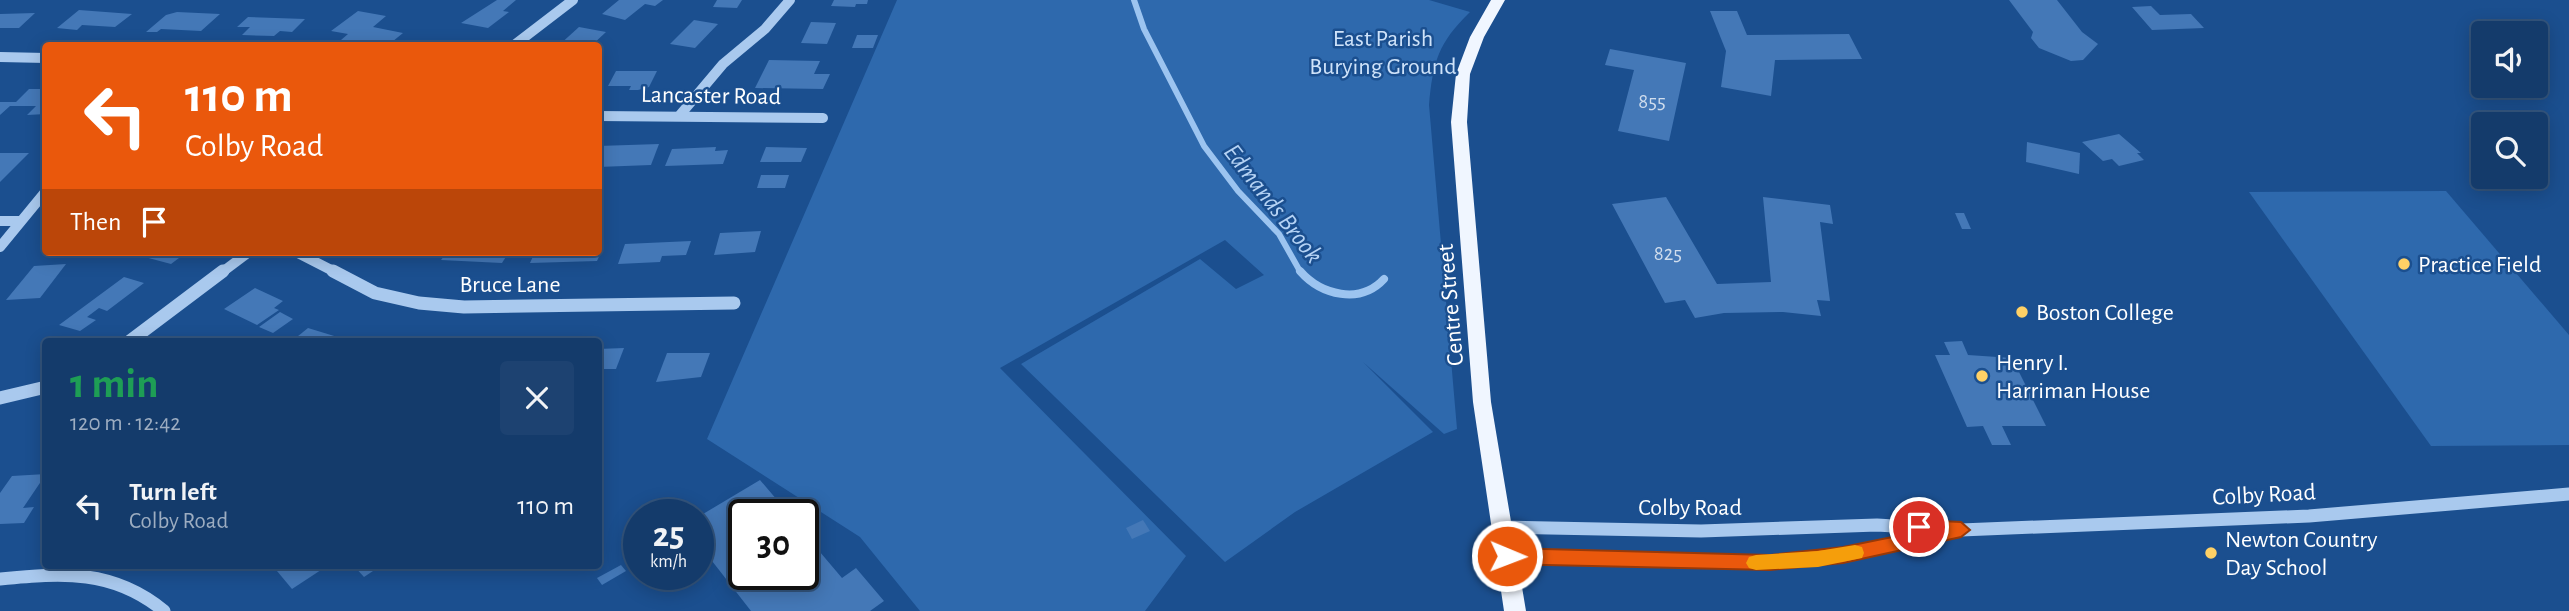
<!DOCTYPE html>
<html lang="en">
<head>
<meta charset="utf-8">
<style>
	body { margin:0; font-family:"Alegreya Sans",sans-serif; background:#1d4271; color:#f1f3f6; height:100vh; display:flex; flex-direction:column; font-size:26px; white-space:nowrap }
	* { box-sizing:border-box; margin:0 }
	p { font-size:23px; color:#9dadc1 }
	.icon { flex:none; width:38px; height:38px; fill:none; stroke:currentColor; stroke-width:2; stroke-linecap:round; stroke-linejoin:round }
	.map { position:relative; flex:1; overflow:hidden }
	.sheet { position:absolute; left:42px; top:338px; width:560px; height:231px; display:flex; flex-direction:column; background:#143b6b; border-radius:7px; box-shadow:0 4px 18px #0003,0 0 0 2px #33557e }
	.sheet>* { flex:none }
	.top-card { position:absolute; left:42px; top:42px; width:560px; height:214px; border-radius:7px; box-shadow:0 4px 18px #0003,0 0 0 2px #33557e; background:#ea580c; color:#fff; overflow:hidden }
	.fabs { position:absolute; left:2471px; top:21px; display:grid; gap:14px }
	.fabs a { display:grid; place-items:center; width:77px; height:77px; border-radius:7px; background:#143b6b; box-shadow:0 4px 18px #0003,0 0 0 2px #33557e; font-size:35px }
	.speed { position:absolute; left:623px; top:499px; display:flex; gap:14px; font-size:35px; font-weight:700; text-align:center }
	.speed>* { display:grid; place-content:center; width:91px; height:91px; border-radius:50%; background:#143b6b; box-shadow:0 4px 18px #0003,0 0 0 2px #33557e; line-height:1 }
	.speed small { font-size:18px; font-weight:400 }
	.speed .limit { border:4px solid #111; border-radius:10px; background:#fff; color:#111 }
	.pin { position:absolute; display:grid; place-items:center; width:60px; height:60px; color:#fff; margin:-30px; border:4px solid #fff; border-radius:50%; box-shadow:0 2px 7px #0007 }
	.me { position:absolute; width:77px; margin:-38px; rotate:91deg; stroke-linejoin:round; filter:drop-shadow(0 0 5px #0008) }
	.turn { display:flex; align-items:center; gap:24px; height:147px; padding:0 28px; font-size:32px }
	.turn .icon { width:91px; height:91px; stroke-width:2.5 }
	.turn b { display:block; font-size:49px; line-height:60px }
	.then { display:flex; align-items:center; height:66px; padding:0 28px; background:#0003; gap:14px; font-size:26px }
	.round { display:grid; place-items:center; flex:none; width:74px; height:74px; border-radius:7px; background:#1d4271 }
	.overview { display:flex; align-items:center; justify-content:space-between; height:119px; padding:0 28px }
	h1 { font-size:42px; font-weight:700; line-height:52px; color:#1e9e55 }
	ul { padding:0; list-style:none }
	li { display:flex; align-items:center; gap:21px; height:98px; padding:0 28px }
	li div { flex:1 }
	li b { display:block; font-size:26px }
	li em { font-style:normal }
	.map>svg:first-child { display:block }
	.green { fill:#2e69ad }
	.lines { fill:none; stroke-linecap:round; stroke-linejoin:round }
	.stream-far1 { stroke:#9cc4f0; stroke-width:6 }
	.stream { stroke:#9cc4f0; stroke-width:8 }
	.building { fill:#4478b7 }
	.minor-far1 { stroke:#a9c9ee; stroke-width:10 }
	.minor { stroke:#a9c9ee; stroke-width:13 }
	.major { fill:#f0f6ff; fill-rule:evenodd }
	.route { fill:#ea580c; stroke:#983908; stroke-width:2 }
	.slow { fill:#f59e0b }
	.poi-dot { fill:#ffd166; stroke:#1b4f8f; stroke-width:2.5 }
	.labels { text-anchor:middle; stroke-width:5; stroke-linejoin:round; paint-order:stroke }
	.number-label { font-size:21px; fill:#d0dded }
	.park-label { font-size:24px; fill:#cfe3fa; stroke:#1b4f8f }
	.street-label { font-size:24px; fill:#fff; stroke:#1b4f8f }
	.poi-label { font-size:24px; fill:#fff; stroke:#1b4f8f; text-anchor:start }
	.water-label { font-size:26px; font-style:italic; fill:#b5d3f5; stroke:#1b4f8f }
</style>
</head>
<body>
<div class="map">
<svg width="2569" height="611" viewBox="0 0 2569 611">
	<rect width="100%" height="100%" fill="#1b4f8f"/>
	<g class="green">
		<path d="M897,0H1429L1470,12C1438,43 1433,62 1429,105L1457,429L1444,434L1363,362L1433,432L1295,512L1225,562L1021,364L1200,259L1236,289L1264,275L1225,240L1000,368L1186,556L1145,611H920L860,537L707,439Z"/>
		<path d="M2446,191L2569,335V445L2431,446L2249,192Z"/>
	</g>
	<g class="lines">
		<path class="stream-far1" d="M1134,0L1144,29L1204,146L1238,191L1279,234L1301,273"/>
		<path class="stream" d="M1300,271C1321,295 1360,305 1384,279"/>
	</g>
	<g class="building">
		<path d="M497,0H516L503,11L509,12L488,28L461,23Z"/>
		<path d="M619,0H663L655,6L645,4L625,20L602,14Z"/>
		<path d="M717,0H742L737,8L713,7Z"/>
		<path d="M834,0H868L867,4H856L855,7L831,6Z"/>
		<path d="M2009,0H2057L2082,32L2098,44L2083,60L2071,61L2039,48L2031,38L2033,32Z"/>
		<path d="M2151,6L2160,15L2191,14L2204,28L2152,30L2132,7Z"/>
		<path d="M79,10L132,14L115,27L82,25L77,30L57,28Z"/>
		<path d="M358,11L386,16L373,27L403,33L387,46L341,40L348,34L331,31Z"/>
		<path d="M1710,11H1737L1747,35L1849,34L1862,59L1775,60L1771,96L1721,87L1726,51Z"/>
		<path d="M177,12L220,14L201,31L161,29L157,32H146L166,15Z"/>
		<path d="M35,13L19,28H0V14Z"/>
		<path d="M248,17L305,19L292,32L280,31L274,36L242,35L250,27H237Z"/>
		<path d="M694,20L718,24L695,48L670,44Z"/>
		<path d="M811,22L836,23L827,44L801,43Z"/>
		<path d="M579,27L606,32L591,46H558Z"/>
		<path d="M857,35H878L873,48H852Z"/>
		<path d="M1610,49L1686,63L1669,141L1618,131L1634,70L1605,65Z"/>
		<path d="M769,60L820,61L814,74H830L823,89L755,88Z"/>
		<path d="M616,71H657L649,87L638,90H629L631,86H608Z"/>
		<path d="M29,89H46V114L27,115L36,106H10L0,115V102H16Z"/>
		<path d="M2119,134L2141,153H2137L2144,160L2119,166L2112,159L2103,161L2082,142Z"/>
		<path d="M2027,142L2080,153L2079,174L2026,162Z"/>
		<path d="M659,144L651,165L598,167V146Z"/>
		<path d="M716,147L715,151L728,150L723,164L665,166L672,149Z"/>
		<path d="M766,147L807,148L801,162H760Z"/>
		<path d="M0,153H29L0,182Z"/>
		<path d="M761,175H789L785,188H757Z"/>
		<path d="M1666,197L1717,284L1771,282L1763,197L1830,205L1833,224L1820,222L1830,301L1817,300L1821,316L1783,312L1724,313L1695,318L1685,300L1665,303L1612,204Z"/>
		<path d="M1955,213H1964L1971,229H1962Z"/>
		<path d="M761,231L755,252L714,255L720,233Z"/>
		<path d="M691,241L686,255L662,256L660,262L618,264L625,244Z"/>
		<path d="M598,248H603L597,261L530,263L535,252H598Z"/>
		<path d="M76,252H103L101,256L72,258Z"/>
		<path d="M146,252H187L171,264L141,256Z"/>
		<path d="M447,252H509L502,263L441,260Z"/>
		<path d="M66,264L40,298L6,300L34,266Z"/>
		<path d="M124,277L144,283L107,311L99,308L87,317L96,320L80,331L59,325Z"/>
		<path d="M255,288L283,301L274,308L279,310L257,325L224,309Z"/>
		<path d="M280,312L293,319L273,333L259,327Z"/>
		<path d="M308,328L344,339L292,341Z"/>
		<path d="M1962,341L1968,355L2012,358L2046,426H2002L2011,445H1992L1983,426L1967,427L1935,355H1950L1944,342Z"/>
		<path d="M624,348L616,369H598V349Z"/>
		<path d="M667,353H710L701,377L656,382Z"/>
		<path d="M46,474L23,508L34,507L24,523L0,524V493L12,476Z"/>
		<path d="M760,480L789,514H744V574H803V532L842,578L856,568L884,601L870,611H751L698,543V517Z"/>
		<path d="M1143,520L1150,531L1132,539L1126,528Z"/>
		<path d="M272,565H322L324,568L292,589Z"/>
		<path d="M353,565H382L364,577Z"/>
		<path d="M621,565L626,571L602,585L597,578Z"/>
	</g>
	<g class="lines">
		<g class="minor-far1">
			<path d="M513,46L573,0"/>
			<path d="M0,57L46,58"/>
			<path d="M680,115L723,64L765,29L790,0"/>
			<path d="M598,116L823,118"/>
			<path d="M0,221H20"/>
			<path d="M0,247L46,191"/>
			<path d="M296,252L337,273"/>
			<path d="M221,273L249,252"/>
		</g>
		<g class="minor">
			<path d="M333,271L375,293L419,303L464,307L734,303"/>
			<path d="M130,341L223,271"/>
			<path d="M0,398L46,387"/>
			<path d="M1503,527L1701,531L1877,525L1961,530L2309,516L2569,494"/>
			<path d="M1507,556L1770,563L1818,559L1945,533"/>
			<path d="M0,579C63,573 113,569 164,611"/>
		</g>
		<path class="major" d="M1491,0H1505L1484,37L1470,74L1467,122L1491,402L1526,611H1504L1473,402L1451,122L1456,74L1470,37Z"/>
	</g>
	<path class="route" d="M1919,520L1961,522L1970,530L1961,537L1843,563L1770,570L1507,564L1501,561L1498,556L1501,550L1507,548L1770,555L1843,547L1912,533L1910,527L1912,522Z"/>
	<path class="slow" d="M1855,545L1862,547L1864,553L1862,558L1818,567L1756,570L1749,568L1746,563L1749,557L1756,555L1818,551Z"/>
	<g class="poi-dot">
		<circle cx="2404" cy="264" r="7"/>
		<circle cx="2022" cy="312" r="7"/>
		<circle cx="1982" cy="376" r="7"/>
		<circle cx="2211" cy="553" r="7"/>
	</g>
	<g class="labels">
		<g class="number-label">
			<text x="1652" y="108">855</text>
			<text x="1668" y="260">825</text>
		</g>
		<g class="park-label">
			<text x="1383" y="46">East Parish<tspan x="1383" dy="28">Burying Ground</tspan></text>
		</g>
		<g class="street-label">
			<text transform="translate(711 95) rotate(1)" y="8">Lancaster Road</text>
			<text x="510" y="292">Bruce Lane</text>
			<text transform="translate(1450 305) rotate(-95)" y="8">Centre Street</text>
			<text transform="translate(2264 494) rotate(-3)" y="8">Colby Road</text>
			<text x="1690" y="515">Colby Road</text>
		</g>
		<g class="poi-label">
			<text x="2418" y="272">Practice Field</text>
			<text x="2036" y="320">Boston College</text>
			<text x="1996" y="370">Henry I.<tspan x="1996" dy="28">Harriman House</tspan></text>
			<text x="2225" y="547">Newton Country<tspan x="2225" dy="28">Day School</tspan></text>
		</g>
		<g class="water-label">
			<text transform="translate(1274 203) rotate(52)" y="9">Edmands Brook</text>
		</g>
	</g>
</svg>
<div class="fabs">
<a><svg class="icon" aria-label="sound" viewBox="0 0 24 24"><path d="M4 9h4l5-4v14l-5-4H4zM17 9q2 3 0 6"/></svg></a>
<a><svg class="icon" aria-label="search" viewBox="0 0 24 24"><circle cx="10" cy="10" r="6"/><path d="M15 15l6 6"/></svg></a>
</div>
<div class="speed"><div>25<small>km/h</small></div><div class="limit">30</div></div>
<div class="pin" style="left:1919px;top:527px;background:#d93025"><svg class="icon" aria-label="arrive" viewBox="0 0 24 24"><path d="M6 21V4h12l-3 4 3 4H6"/></svg></div>
<svg class="me" style="left:1507px;top:556px" viewBox="-20 -20 40 40"><circle r="17" fill="#ea580c" stroke="#fff" stroke-width="3"/><path d="M0-11L8 9 0 5-8 9z" fill="#fff"/></svg>
<div class="top-card">
<div class="turn"><svg class="icon" aria-label="left" viewBox="0 0 24 24"><path d="M17 20v-9H6M10 6l-5 5 5 5"/></svg><div><b>110 m</b>Colby Road</div></div>
<div class="then">Then<svg class="icon" aria-label="arrive" viewBox="0 0 24 24"><path d="M6 21V4h12l-3 4 3 4H6"/></svg></div>
</div>
<section class="sheet">
<div class="overview"><div><h1>1 min</h1><p>120 m · 12:42</p></div><a class="round"><svg class="icon" aria-label="close" viewBox="0 0 24 24"><path d="M6 6l12 12M18 6L6 18"/></svg></a></div>
<ul>
<li><svg class="icon" aria-label="left" viewBox="0 0 24 24"><path d="M17 20v-9H6M10 6l-5 5 5 5"/></svg><div><b>Turn left</b><p>Colby Road</p></div><em>110 m</em></li>
</ul>
</section>
</div>
</body>
</html>
